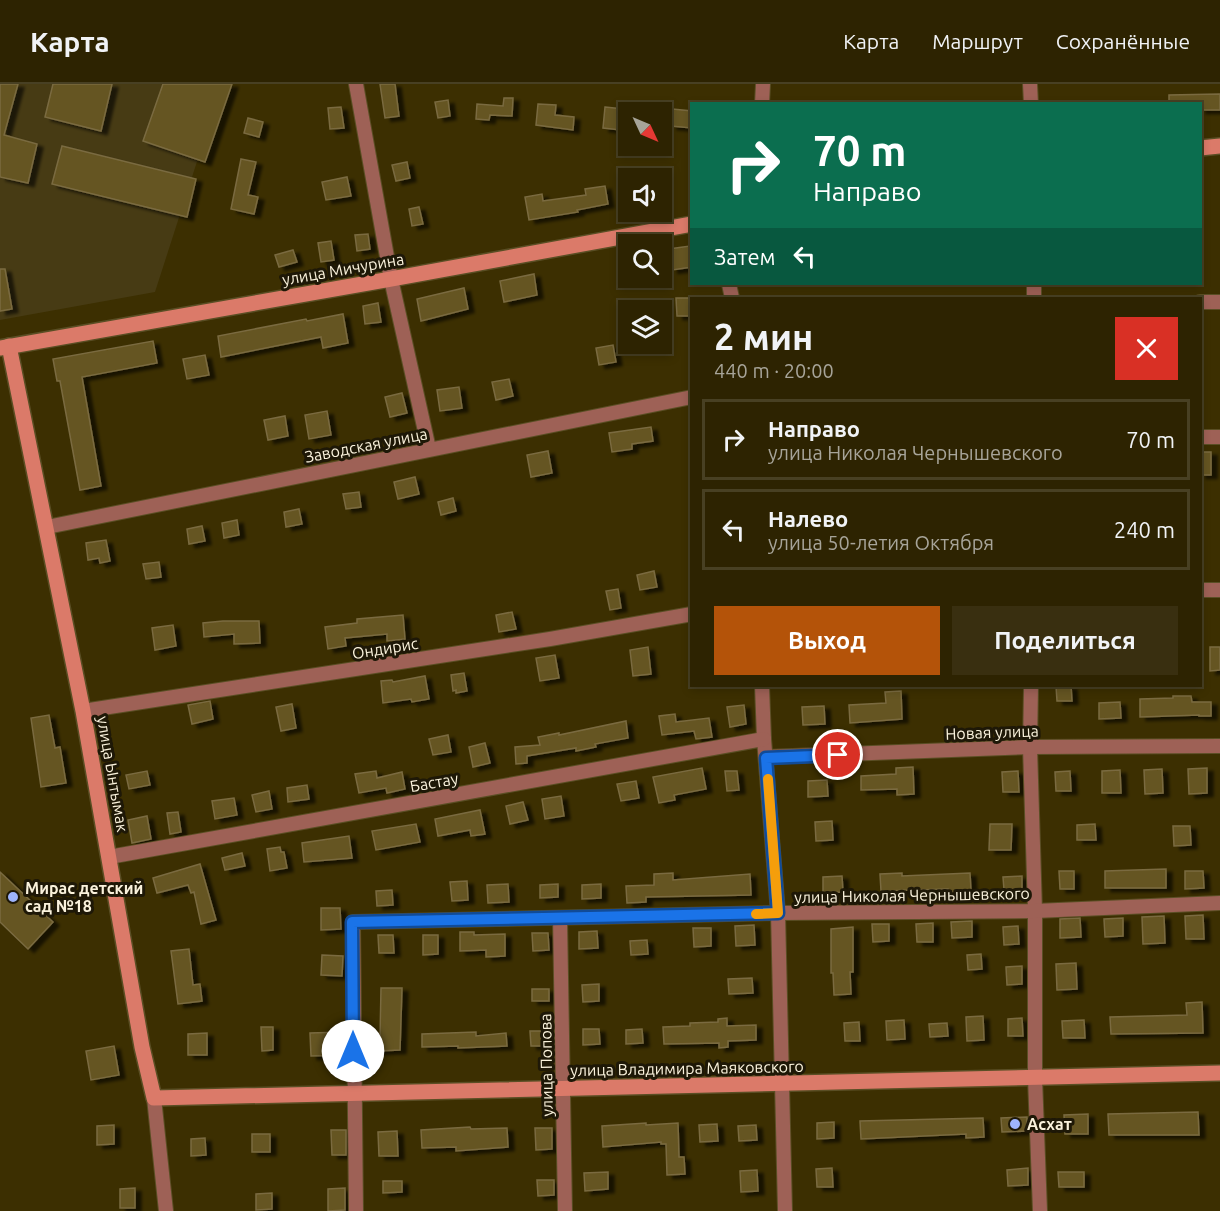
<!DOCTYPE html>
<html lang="ru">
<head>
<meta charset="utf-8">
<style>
	body { margin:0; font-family:Ubuntu,sans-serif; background:#392f10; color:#f1f3f6; height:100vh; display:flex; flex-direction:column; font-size:22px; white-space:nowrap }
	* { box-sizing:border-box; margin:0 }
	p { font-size:20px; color:#a7a499 }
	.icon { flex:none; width:33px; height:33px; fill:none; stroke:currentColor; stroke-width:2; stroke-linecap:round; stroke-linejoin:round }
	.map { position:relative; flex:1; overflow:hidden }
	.drawer { position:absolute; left:690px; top:213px; width:512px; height:390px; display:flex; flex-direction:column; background:#2d2301; border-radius:0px; box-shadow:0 3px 9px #0003,0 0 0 2px #484023 }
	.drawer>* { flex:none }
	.guide { position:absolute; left:690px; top:18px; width:512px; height:183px; border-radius:0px; box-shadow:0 3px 9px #0003,0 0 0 2px #484023; background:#0b6e4f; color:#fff; overflow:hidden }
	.needle { width:39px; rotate:134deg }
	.tools { position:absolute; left:618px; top:18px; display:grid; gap:12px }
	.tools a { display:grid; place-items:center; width:54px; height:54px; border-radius:0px; background:#2d2301; box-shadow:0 3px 9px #0003,0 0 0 2px #484023; font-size:30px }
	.pin { position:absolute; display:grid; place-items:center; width:51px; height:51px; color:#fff; margin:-26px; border:3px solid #fff; border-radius:50%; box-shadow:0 2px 6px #0007 }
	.me { position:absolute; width:66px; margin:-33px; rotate:0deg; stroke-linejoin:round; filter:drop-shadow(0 0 4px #0008) }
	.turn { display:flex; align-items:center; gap:21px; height:126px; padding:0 24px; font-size:27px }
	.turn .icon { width:78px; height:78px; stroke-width:2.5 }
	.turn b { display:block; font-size:42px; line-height:51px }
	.then { display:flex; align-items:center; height:57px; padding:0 24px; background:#0003; gap:12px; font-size:22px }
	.round { display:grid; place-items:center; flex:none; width:63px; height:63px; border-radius:0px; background:#392f10 }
	.summary { display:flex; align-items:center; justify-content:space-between; height:102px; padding:0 24px }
	h1 { font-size:36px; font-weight:700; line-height:45px }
	.button { display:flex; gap:12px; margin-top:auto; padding:12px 24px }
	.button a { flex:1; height:69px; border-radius:0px; background:#b45309; color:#fff; font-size:24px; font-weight:700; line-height:69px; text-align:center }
	.button a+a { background:#392f10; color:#f1f3f6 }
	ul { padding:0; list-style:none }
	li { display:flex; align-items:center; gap:18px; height:81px; margin:0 12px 9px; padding:0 12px; border:3px solid #484023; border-radius:0px }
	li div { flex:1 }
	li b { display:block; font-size:22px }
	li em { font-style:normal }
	header { display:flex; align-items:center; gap:36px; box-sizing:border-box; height:84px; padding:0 30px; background:#2d2301; border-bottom:2px solid #484023 }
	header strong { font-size:28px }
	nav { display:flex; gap:33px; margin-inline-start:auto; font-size:21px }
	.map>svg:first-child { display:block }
	.built { fill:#473b14 }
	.building { fill:#655420; stroke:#7a6b41; stroke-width:1.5; filter:url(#shadow) }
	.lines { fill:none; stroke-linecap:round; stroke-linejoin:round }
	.street-casing { stroke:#5a4e24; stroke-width:16 }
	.secondary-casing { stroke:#5a4e24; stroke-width:18 }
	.street { stroke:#9e6156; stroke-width:14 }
	.secondary { stroke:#db7a69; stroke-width:15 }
	.route-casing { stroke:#114b97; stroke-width:15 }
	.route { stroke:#1a73e8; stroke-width:10 }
	.slow { stroke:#f59e0b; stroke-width:10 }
	.poi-dot { fill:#9eb4fd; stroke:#1e1807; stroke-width:2 }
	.labels { text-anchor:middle; stroke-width:6; stroke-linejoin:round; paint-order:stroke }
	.street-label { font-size:16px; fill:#faf2dc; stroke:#1e1807 }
	.poi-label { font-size:16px; font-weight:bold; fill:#faf2dc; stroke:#1e1807; text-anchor:start }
</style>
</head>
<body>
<header>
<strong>Карта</strong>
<nav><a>Карта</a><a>Маршрут</a><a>Сохранённые</a></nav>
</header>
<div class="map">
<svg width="1220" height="1127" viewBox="0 0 1220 1127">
	<defs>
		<filter id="shadow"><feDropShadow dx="6" dy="3.5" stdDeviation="1.5" flood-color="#0009"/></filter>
	</defs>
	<rect width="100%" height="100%" fill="#3c2f01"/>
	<path class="built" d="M0,0H222L155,208L0,236Z"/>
	<g class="building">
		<path d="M0,0H18L4,51L37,60L28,99L0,93Z"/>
		<path d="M53,0H112L101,47L45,33Z"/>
		<path d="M163,0H232L205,78L143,57Z"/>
		<path d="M380,0H395L399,32L385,34Z"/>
		<path d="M1220,10V26H1200V20H1169V11Z"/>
		<path d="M504,14H513L512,32L490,31L489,36L476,35L477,20L503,22Z"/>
		<path d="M448,16L450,32L438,34L435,18Z"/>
		<path d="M538,20L556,21L555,31L574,33L573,46L536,41Z"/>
		<path d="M341,23L344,44L330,45L328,24Z"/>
		<path d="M605,23L623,25L621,46L603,44Z"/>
		<path d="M672,25L692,27V44L671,42Z"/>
		<path d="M248,34L263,38L259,53L244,49Z"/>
		<path d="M62,62L196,95L187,133L52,100Z"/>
		<path d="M241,75L256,78L248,111L258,113L254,130L231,125Z"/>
		<path d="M407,78L410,94L396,97L392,81Z"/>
		<path d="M347,93L351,112L326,116L322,98Z"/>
		<path d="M605,102L608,120L577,126L578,128L529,136L525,113L542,110L543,117L586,111L585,105Z"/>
		<path d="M419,123L423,140L412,142L409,125Z"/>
		<path d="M368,150L370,165L357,167L355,151Z"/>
		<path d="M331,157L334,176L321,178L318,159Z"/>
		<path d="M690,162L692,183L672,186L669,165Z"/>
		<path d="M293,166L297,178L279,183L275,171Z"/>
		<path d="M0,185H5L12,225L0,227Z"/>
		<path d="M534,190L537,211L504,218L500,197Z"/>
		<path d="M464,204L468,225L421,237L417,215Z"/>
		<path d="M676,214H690L691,232H677Z"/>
		<path d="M378,219L381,238L365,240L363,222Z"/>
		<path d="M343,230L348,259L323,264L321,253L221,273L218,252L306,235L307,237Z"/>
		<path d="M153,257L157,279L82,293L101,402L80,406L60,297H57L53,275Z"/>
		<path d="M613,261L616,278L599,281L596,264Z"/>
		<path d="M205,271L209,291L187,295L183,275Z"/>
		<path d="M509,295L513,312L496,316L492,298Z"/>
		<path d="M459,303L462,324L440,327L437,306Z"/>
		<path d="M402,309L407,329L390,333L385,313Z"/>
		<path d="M327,327L331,351L309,355L305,331Z"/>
		<path d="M285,332L288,352L268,356L264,336Z"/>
		<path d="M651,343L653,357L632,360V365L612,368L609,349Z"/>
		<path d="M548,367L552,389L531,393L527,371Z"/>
		<rect x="1200" y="368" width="11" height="23"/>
		<path d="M415,393L419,410L398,415L394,398Z"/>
		<path d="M359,408L361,423L346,425L343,410Z"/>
		<path d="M453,414L456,427L441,431L438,418Z"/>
		<path d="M299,425L302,440L286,443L284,428Z"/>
		<path d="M237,436L239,451L224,454L222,439Z"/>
		<path d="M202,442L205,457L189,460L187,445Z"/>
		<path d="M106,456L110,477L100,479L99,474L88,476L86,459Z"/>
		<path d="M159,478L161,493L146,495L143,480Z"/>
		<path d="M654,487L657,503L640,506L637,491Z"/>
		<path d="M618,505L621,524L610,526L606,507Z"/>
		<path d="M512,528L516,545L499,548L496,531Z"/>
		<path d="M403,531L405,555L387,557V550L345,554L346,562L328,565L325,543L357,539V535Z"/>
		<path d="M223,537H259L260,559L234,560V550L204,553L203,539Z"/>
		<path d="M173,541L176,562L155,566L152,544Z"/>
		<path d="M648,563L651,590L633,592L630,566Z"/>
		<path d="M1210,563H1220V586L1210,587Z"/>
		<path d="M555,571L559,594L540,597L536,574Z"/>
		<path d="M464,589L467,607L456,609V606L453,607L451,591Z"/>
		<path d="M425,592L429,615L412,618L411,615L383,619L381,597L392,596L393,598Z"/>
		<path d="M1056,602H1071L1072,617H1057Z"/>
		<path d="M901,607L902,635L850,639L849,621L886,619L885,608Z"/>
		<path d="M1173,612H1191L1192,618H1211V632H1199V631L1140,633V615L1173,614Z"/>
		<path d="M210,617L213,635L192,640L188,621Z"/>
		<path d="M1120,618L1121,634L1099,635V619Z"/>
		<path d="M292,620L296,644L281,647L276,623Z"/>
		<path d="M744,621L746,640L730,643L727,623Z"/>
		<path d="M824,622L825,640L803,641L802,623Z"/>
		<path d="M675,630L676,638L709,634L712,653L696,655L694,647L662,651L659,632Z"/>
		<path d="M49,631L55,664L60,663L66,699L41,703L31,634Z"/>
		<path d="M626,637L628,654L595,660L596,663L576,667V664L527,672V679L516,680L515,663L540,661L538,653L559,649V651Z"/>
		<path d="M448,651L451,668L433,671L429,655Z"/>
		<path d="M485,659L490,679L473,683L469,663Z"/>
		<path d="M913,683L914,710L897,711V705L861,706V692L896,690V684Z"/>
		<path d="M702,684L706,705L674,711L675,716L659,719L653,693Z"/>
		<path d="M1207,684V709L1189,710L1188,685Z"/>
		<path d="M1162,685L1163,709L1145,710L1144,686Z"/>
		<path d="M1120,686L1121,709H1102V687Z"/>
		<path d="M147,687L150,701L129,705L126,691Z"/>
		<path d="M376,687L377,694L402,688L405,705L387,709L386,704L359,709L355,690Z"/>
		<path d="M725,687H737L739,706L727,707Z"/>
		<path d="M1018,687L1019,708H1003L1002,688Z"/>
		<path d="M1070,687L1071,707H1056L1055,688Z"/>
		<path d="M827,696L828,712L808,713V697Z"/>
		<path d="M636,697L639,714L621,717L617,700Z"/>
		<path d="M307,701L309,715L288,718L287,704Z"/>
		<path d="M269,707L272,725L256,728L252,711Z"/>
		<path d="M561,712L564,732L545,735L542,715Z"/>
		<path d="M234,714L237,731L215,735L212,717Z"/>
		<path d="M523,718L528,736L510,740L506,722Z"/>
		<path d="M480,726L485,750L471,752L470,746L438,752L435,735Z"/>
		<path d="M178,728L181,748L170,750L167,729Z"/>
		<path d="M147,732L151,755L132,759L128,736Z"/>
		<path d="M832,737L833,756L816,757L815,738Z"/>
		<path d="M416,740L420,758L376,766L372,747Z"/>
		<path d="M990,740H1012L1011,766H989Z"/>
		<path d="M1095,740L1096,756H1077V741Z"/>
		<path d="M1173,742H1190L1191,761L1174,762Z"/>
		<path d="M349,752L352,774L304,778L302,759Z"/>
		<path d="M280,763L281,768H284L287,784L270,787L267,765Z"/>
		<path d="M242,769L245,782L225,786L222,774Z"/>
		<path d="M200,780L216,836L201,840L194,808L191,809L188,801L157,809L153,794Z"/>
		<path d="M1166,785V804H1105V787Z"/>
		<path d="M1059,787H1074V805H1060Z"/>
		<path d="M1185,787H1203L1204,804L1185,805Z"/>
		<path d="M0,788L53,838L28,865L0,838Z"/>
		<path d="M673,789V796L750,790L751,811L646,813V818L627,819L626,802L654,801V790Z"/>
		<path d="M902,789V792L970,789L971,807L948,808V805L881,807L880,790Z"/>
		<path d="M842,792L843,808L823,809V793Z"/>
		<path d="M1022,792V805L1004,806L1003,793Z"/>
		<path d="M467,797L468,816L452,817L450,798Z"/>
		<path d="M508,800L509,818L488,819L487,801Z"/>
		<path d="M558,800V813L540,814V801Z"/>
		<path d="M601,800V814L582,815V801Z"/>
		<path d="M392,806L393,821L377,822L376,807Z"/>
		<path d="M321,824H340L341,845L321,846Z"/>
		<path d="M1203,831L1204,855H1186L1185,832Z"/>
		<path d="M1164,832L1165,859L1143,860L1142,833Z"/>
		<path d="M1080,834L1081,853L1060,854V835Z"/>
		<path d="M1123,834V852L1105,853L1104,835Z"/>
		<path d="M972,837V853L952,854L951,838Z"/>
		<path d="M933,839V858H917L916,840Z"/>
		<path d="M872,840H889V857L873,858Z"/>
		<path d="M754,841L755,861L736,862L735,842Z"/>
		<path d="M1018,842L1019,860L1004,861L1003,843Z"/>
		<path d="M853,843V888H850L851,910L834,911L833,889H831V845Z"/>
		<path d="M693,844H711V862L694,863Z"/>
		<path d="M597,847L598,864L579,865V848Z"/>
		<path d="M460,848H474V851L505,850V872L486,873V866L460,867Z"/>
		<path d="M532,849H548L549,866L533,867Z"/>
		<path d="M378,851H393L394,869H379Z"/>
		<path d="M423,851H438V870L423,871Z"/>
		<path d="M647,856L648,870L631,871L630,857Z"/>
		<path d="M189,865L193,901L200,900L202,917L178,920L171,867Z"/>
		<path d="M981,870L982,885L968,886L967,871Z"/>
		<path d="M322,871L343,872L342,892L321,891Z"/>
		<path d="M1076,879L1077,905L1057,906L1056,880Z"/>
		<path d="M1022,882V900L1007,901L1006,883Z"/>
		<path d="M752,894L753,909L729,910L728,895Z"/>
		<path d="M599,900V917L583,918L582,901Z"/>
		<path d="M381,904H402L400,966L377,967V954H380Z"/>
		<rect x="532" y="905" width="17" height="12"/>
		<path d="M1202,918L1203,949L1111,950L1110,933L1187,931L1186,919Z"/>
		<path d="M983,932L984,956L967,957L966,933Z"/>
		<path d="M727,934V942L756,941V956L728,957V963L719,964V959L664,960L663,943L690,942V939L718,938V935Z"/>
		<path d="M1022,934L1023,952H1008V935Z"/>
		<path d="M904,936L905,955L887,956L886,937Z"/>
		<path d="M1084,936L1085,954H1063L1062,937Z"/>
		<path d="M859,938L860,957H845L844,939Z"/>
		<path d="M947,939L948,952L930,953L929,940Z"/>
		<path d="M261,943H273V966L262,967Z"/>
		<path d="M583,945H599L600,960L583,961Z"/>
		<path d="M642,945L643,959L626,960V946Z"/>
		<path d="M530,947H549L550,962H531Z"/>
		<path d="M345,948V971L311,972L310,949Z"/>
		<path d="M476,948V952L506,949L507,962L458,964V962L422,963V950Z"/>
		<path d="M207,949V971H188V950Z"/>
		<path d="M114,962L119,991L91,996L86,967Z"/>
		<path d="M1198,1028L1199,1051H1109L1108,1030Z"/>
		<path d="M1088,1030V1050H1065L1064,1031Z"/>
		<path d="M1027,1033V1047L1002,1048L1001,1034Z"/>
		<path d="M983,1034L984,1053L966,1054V1050L861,1055L860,1037Z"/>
		<path d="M834,1038V1054L817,1055V1039Z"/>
		<path d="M646,1039V1041L678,1039L679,1073H684L685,1090L667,1091L666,1060H661V1058L603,1063L602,1042Z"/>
		<path d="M717,1040L718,1057L700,1058L699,1041Z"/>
		<path d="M114,1041V1060L97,1061V1042Z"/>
		<path d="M756,1041L757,1056L739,1057L738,1042Z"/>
		<path d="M470,1043L471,1045L507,1044L508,1063L456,1067V1063L422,1064L421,1046Z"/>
		<path d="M535,1044H552V1065L536,1066Z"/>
		<path d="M331,1046H346V1071H332Z"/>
		<path d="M397,1047L398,1072H379L378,1048Z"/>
		<rect x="252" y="1050" width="18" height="18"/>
		<path d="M205,1054L206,1071L191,1072V1055Z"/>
		<path d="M832,1084L833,1103H817L816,1085Z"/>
		<path d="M1028,1084V1101L1008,1102L1007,1086Z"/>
		<path d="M757,1086L758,1107L741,1108L740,1087Z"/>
		<path d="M608,1088V1105L585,1107L584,1089Z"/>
		<path d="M1058,1088H1084V1103H1059Z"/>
		<path d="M537,1096H554V1111L538,1112Z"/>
		<path d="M383,1097H402V1108L383,1109Z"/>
		<path d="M135,1104V1124H120V1105Z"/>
		<path d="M345,1104V1126L328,1127V1105Z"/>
		<path d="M272,1109V1125L256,1126V1110Z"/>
	</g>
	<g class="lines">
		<g class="street-casing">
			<g id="street">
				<path d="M356,0L391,195L429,365"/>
				<path d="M1030,0L1031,20"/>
				<path d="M762,20L763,0"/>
				<path d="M729,200L732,214"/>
				<path d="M1034,200V214"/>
				<path d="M1200,218H1220"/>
				<path d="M1200,353H1220"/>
				<path d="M47,443L692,313"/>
				<path d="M1200,506H1220"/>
				<path d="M762,602L764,655L778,829L785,1127"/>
				<path d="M1031,602L1030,663L1035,827V994L1040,1127"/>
				<path d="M83,627L550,555L692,530"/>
				<path d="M766,673L1030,663L1220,662"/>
				<path d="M109,773L764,655"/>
				<path d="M560,834L565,1127"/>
				<path d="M154,1014L166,1127"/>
				<path d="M356,1127L353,838L778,829L1035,827L1220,819"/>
			</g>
		</g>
		<g class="secondary-casing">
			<g id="secondary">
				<path d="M1200,64L1220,62"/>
				<path d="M9,262L83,627L142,963L154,1014L1220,989"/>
				<path d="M0,264L391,195L692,140"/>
			</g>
		</g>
		<use href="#street" class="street"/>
		<use href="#secondary" class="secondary"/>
	</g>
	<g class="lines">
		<g class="route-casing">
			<path id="route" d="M353,967L352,838L778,829L766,674L838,671"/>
		</g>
		<use href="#route" class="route"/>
		<path class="slow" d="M756,830L778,829L768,695"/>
	</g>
	<g class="poi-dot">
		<circle cx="13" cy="813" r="6"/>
		<circle cx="1015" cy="1040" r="6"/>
	</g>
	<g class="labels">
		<g class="street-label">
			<text transform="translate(343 185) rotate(-10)" y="6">улица Мичурина</text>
			<text transform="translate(366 361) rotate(-11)" y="6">Заводская улица</text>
			<text transform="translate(385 564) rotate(-9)" y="6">Ондирис</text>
			<text transform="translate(992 648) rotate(-2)" y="6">Новая улица</text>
			<text transform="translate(113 690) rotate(80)" y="6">улица Ынтымак</text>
			<text transform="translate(434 698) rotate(-10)" y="6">Бастау</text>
			<text transform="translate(912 811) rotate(-1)" y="6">улица Николая Чернышевского</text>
			<text transform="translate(546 981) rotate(-91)" y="6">улица Попова</text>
			<text transform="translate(687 984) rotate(-1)" y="6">улица Владимира Маяковского</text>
		</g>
		<g class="poi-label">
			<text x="25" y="810">Мирас детский<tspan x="25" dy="18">сад №18</tspan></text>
			<text x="1027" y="1046">Асхат</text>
		</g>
	</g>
</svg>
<div class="tools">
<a><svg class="needle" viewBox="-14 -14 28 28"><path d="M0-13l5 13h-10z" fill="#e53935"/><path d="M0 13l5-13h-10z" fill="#a7a499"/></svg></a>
<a><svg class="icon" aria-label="sound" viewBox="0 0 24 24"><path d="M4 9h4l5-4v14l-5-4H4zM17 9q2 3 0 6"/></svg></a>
<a><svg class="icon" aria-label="search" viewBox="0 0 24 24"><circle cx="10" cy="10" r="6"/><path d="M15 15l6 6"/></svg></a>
<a><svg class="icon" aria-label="layers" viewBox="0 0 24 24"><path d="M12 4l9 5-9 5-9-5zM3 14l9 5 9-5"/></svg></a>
</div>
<div class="pin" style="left:838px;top:671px;background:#d93025"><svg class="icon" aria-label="arrive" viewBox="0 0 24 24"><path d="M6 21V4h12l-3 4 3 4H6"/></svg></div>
<svg class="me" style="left:353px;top:967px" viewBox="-20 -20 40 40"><circle r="19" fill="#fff"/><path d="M0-13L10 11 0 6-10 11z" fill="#1a73e8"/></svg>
<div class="guide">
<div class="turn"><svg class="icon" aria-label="right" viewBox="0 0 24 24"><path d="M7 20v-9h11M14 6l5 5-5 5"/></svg><div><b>70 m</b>Направо</div></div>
<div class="then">Затем<svg class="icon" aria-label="left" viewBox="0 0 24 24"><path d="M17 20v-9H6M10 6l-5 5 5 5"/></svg></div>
</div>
<section class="drawer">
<div class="summary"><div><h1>2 мин</h1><p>440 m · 20:00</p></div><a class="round" style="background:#d93025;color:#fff"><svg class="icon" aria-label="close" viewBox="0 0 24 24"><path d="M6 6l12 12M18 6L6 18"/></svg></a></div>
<ul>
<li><svg class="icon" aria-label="right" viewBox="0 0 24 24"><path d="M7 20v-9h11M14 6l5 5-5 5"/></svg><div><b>Направо</b><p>улица Николая Чернышевского</p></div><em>70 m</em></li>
<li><svg class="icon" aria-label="left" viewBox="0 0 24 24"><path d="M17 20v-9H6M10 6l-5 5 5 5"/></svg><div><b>Налево</b><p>улица 50-летия Октября</p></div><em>240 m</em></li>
</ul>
<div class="button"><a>Выход</a><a>Поделиться</a></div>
</section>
</div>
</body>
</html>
